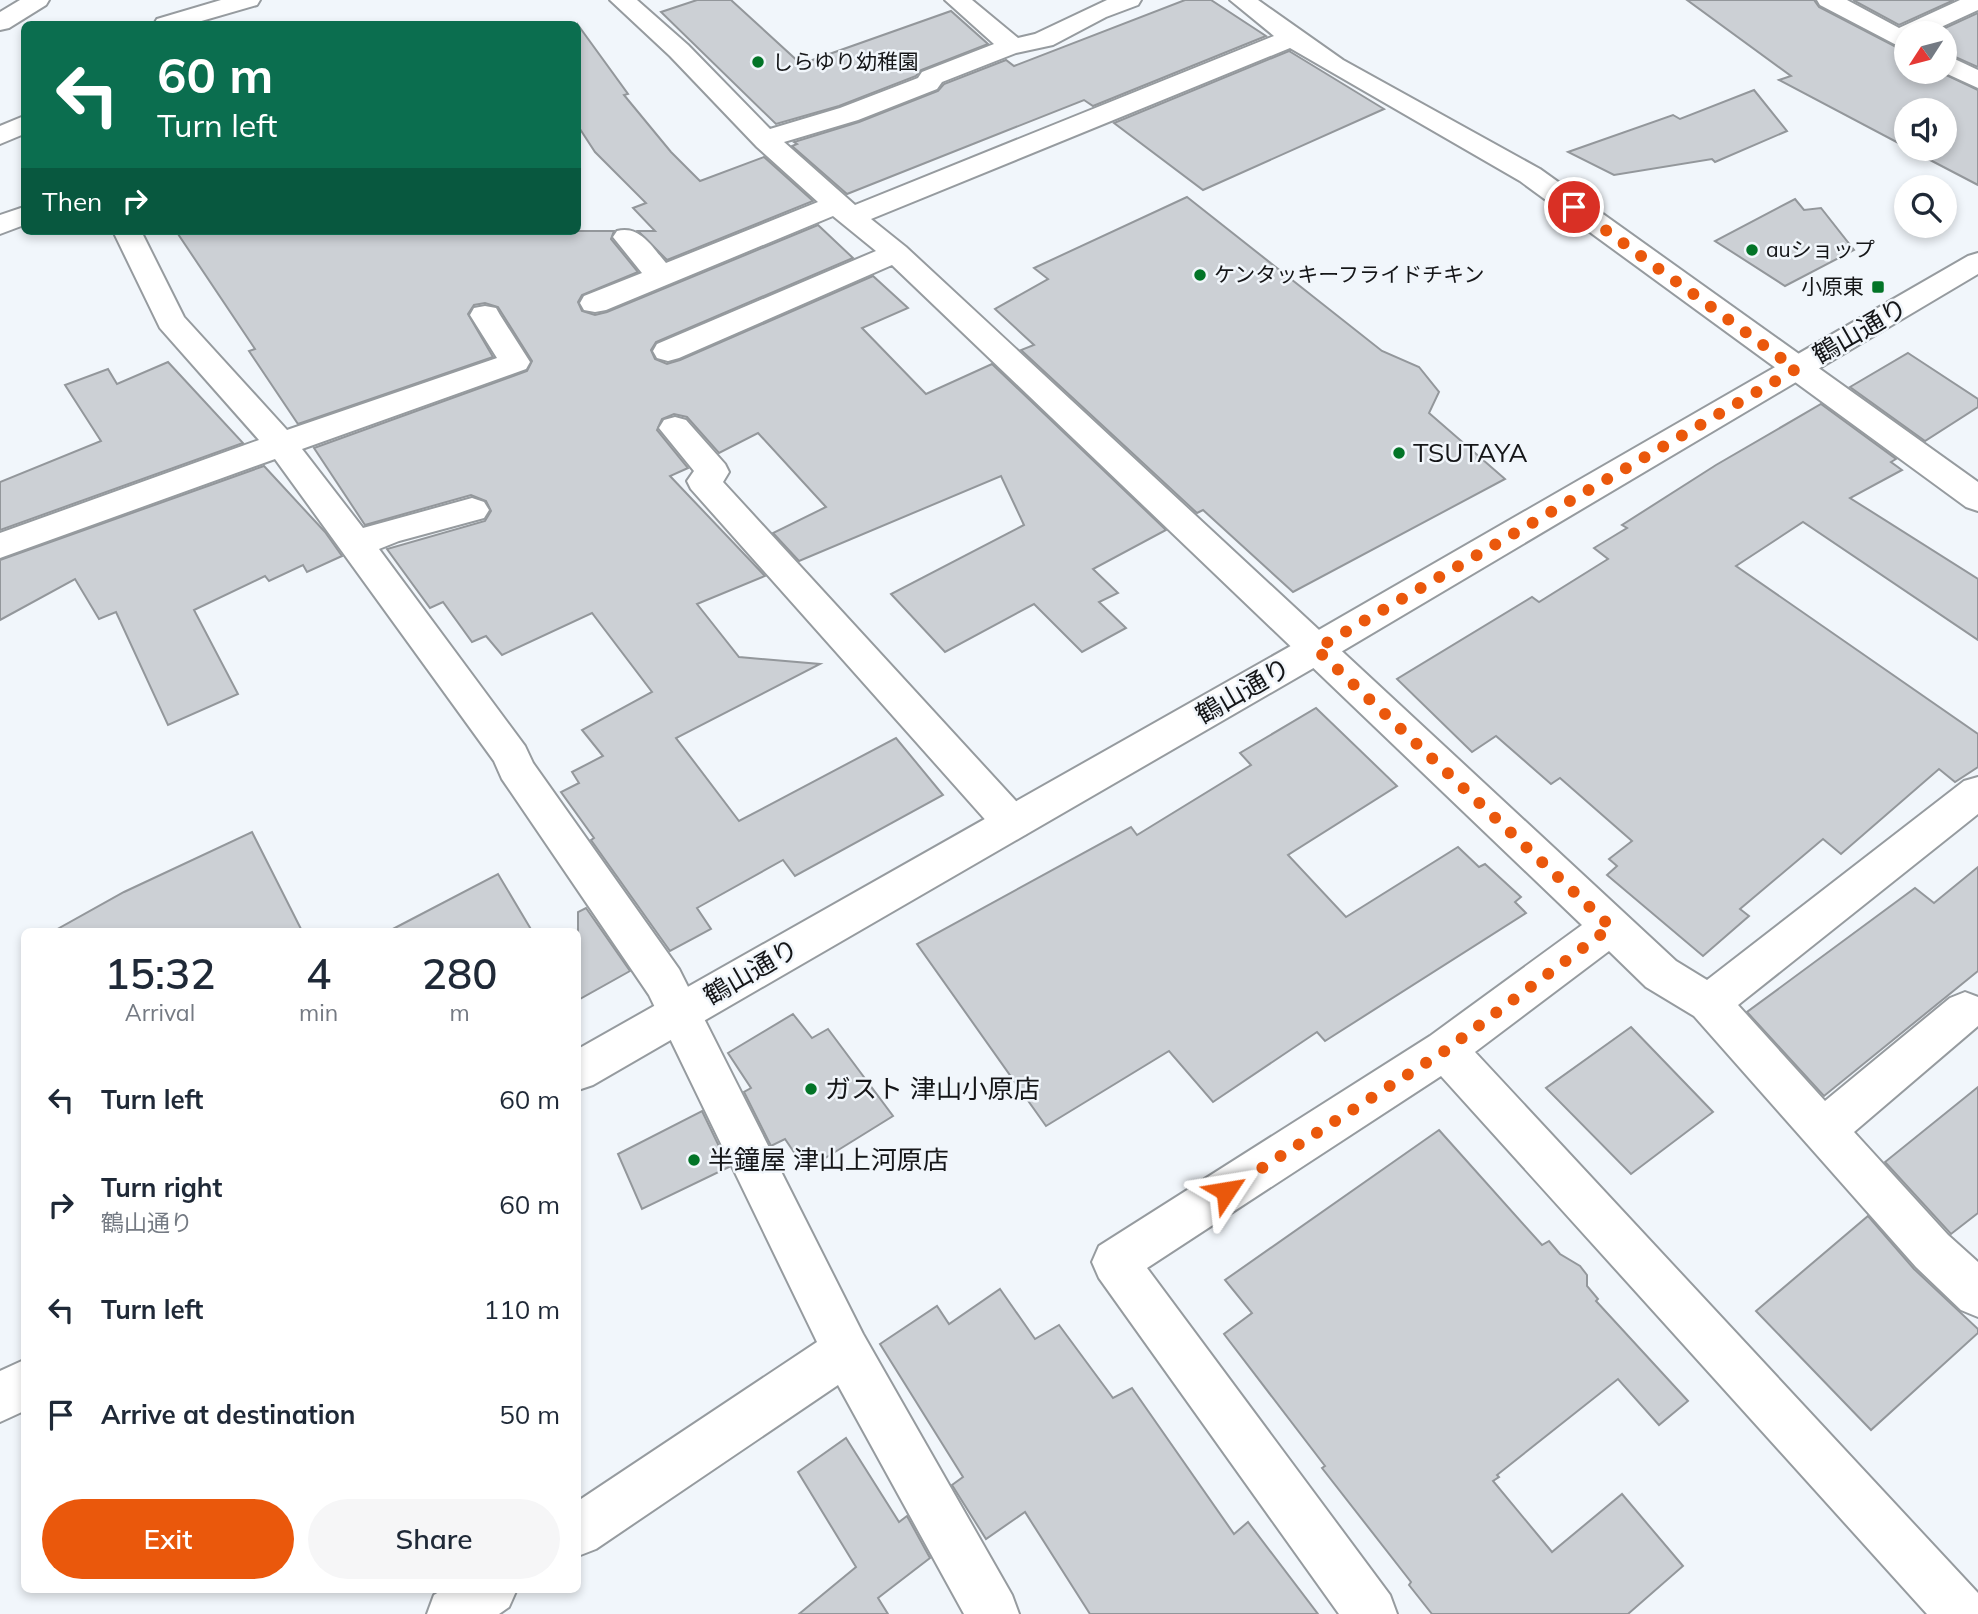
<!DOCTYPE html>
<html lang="en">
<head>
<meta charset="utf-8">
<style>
	body { margin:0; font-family:Mulish,"Noto Sans JP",sans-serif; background:#f6f6f7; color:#1f2937; height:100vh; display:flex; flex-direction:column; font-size:26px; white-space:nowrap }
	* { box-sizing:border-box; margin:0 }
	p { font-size:23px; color:#747a83 }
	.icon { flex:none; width:38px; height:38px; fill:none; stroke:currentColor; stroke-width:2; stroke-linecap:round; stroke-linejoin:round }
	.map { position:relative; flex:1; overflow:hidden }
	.drawer { position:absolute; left:21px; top:928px; width:560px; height:665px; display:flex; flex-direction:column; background:#fff; border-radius:10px; box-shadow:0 4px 10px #0003 }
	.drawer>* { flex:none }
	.guide { position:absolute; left:21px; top:21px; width:560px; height:214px; border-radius:10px; box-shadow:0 4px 10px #0003; background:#0b6e4f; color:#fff; overflow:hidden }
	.needle { width:46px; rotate:234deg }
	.tools { position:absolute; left:1894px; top:21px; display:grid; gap:14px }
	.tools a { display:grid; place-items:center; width:63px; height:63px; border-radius:50%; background:#fff; box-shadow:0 4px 10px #0003; font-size:35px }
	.pin { position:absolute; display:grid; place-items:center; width:60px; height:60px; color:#fff; margin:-30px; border:4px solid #fff; border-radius:50%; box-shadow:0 2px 7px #0007 }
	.me { position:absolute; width:77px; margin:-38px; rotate:57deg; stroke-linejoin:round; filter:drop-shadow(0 0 5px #0008) }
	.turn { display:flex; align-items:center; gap:24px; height:147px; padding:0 21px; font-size:32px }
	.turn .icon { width:91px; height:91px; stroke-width:2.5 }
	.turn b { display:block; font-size:49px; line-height:60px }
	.then { display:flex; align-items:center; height:66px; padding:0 21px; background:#0003; gap:14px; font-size:26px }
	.eta { display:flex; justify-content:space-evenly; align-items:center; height:119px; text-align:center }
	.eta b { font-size:42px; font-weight:600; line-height:49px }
	.action { display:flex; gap:14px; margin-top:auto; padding:14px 21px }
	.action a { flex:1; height:80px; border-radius:42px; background:#ea580c; color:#fff; font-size:28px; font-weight:600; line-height:80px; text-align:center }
	.action a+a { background:#f6f6f7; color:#1f2937 }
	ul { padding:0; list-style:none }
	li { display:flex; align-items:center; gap:21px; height:105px; padding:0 21px }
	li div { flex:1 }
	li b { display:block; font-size:26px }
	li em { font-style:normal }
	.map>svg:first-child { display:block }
	.building { fill:#ccd0d5; stroke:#93979b; stroke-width:2 }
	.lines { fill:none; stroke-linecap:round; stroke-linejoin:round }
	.street-casing { stroke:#969b9f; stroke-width:4 }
	.secondary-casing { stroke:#969b9f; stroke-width:4 }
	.street { fill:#fff; fill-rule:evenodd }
	.secondary { fill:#fff; fill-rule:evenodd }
	.route { stroke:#ea580c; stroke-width:12; stroke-dasharray:0 21.6 }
	.poi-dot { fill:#027427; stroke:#f1f6fb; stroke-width:2.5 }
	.labels { text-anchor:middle; stroke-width:5; stroke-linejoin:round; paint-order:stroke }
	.far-poi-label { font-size:21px; fill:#151618; stroke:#f1f6fb; text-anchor:start }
	.street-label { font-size:26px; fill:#151618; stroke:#f1f6fb }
	.poi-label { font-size:26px; fill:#151618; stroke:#f1f6fb; text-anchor:start }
</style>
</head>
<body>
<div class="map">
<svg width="1978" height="1614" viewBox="0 0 1978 1614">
	<rect width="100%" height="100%" fill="#f1f6fb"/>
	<g class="building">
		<path d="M697,0H731L801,64L951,11L988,44L921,70L916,76L839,106L776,124L661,12Z"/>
		<path d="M1185,0H1211L1266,36L1093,106L1084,100L847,194L792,146L797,144L794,142L859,122L938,91L944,84L1006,60L1014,66Z"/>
		<path d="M1687,0H1814L1819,7L1906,52V72H1940L1978,90V185L1909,149H1944V110H1906V147L1779,80L1791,76Z"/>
		<path d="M1853,0H1954L1899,25Z"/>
		<path d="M1978,13V67L1944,52V33H1934Z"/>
		<path d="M578,25L628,94L624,95L671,152L700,181L764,157L813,201L667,260L638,231H655L633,208L646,203L595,152L578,126Z"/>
		<path d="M1289,51L1384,109L1203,190L1114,123Z"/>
		<path d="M1754,90L1787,131L1715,162L1712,159L1614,175L1568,152L1673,115L1680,119Z"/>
		<path d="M1187,197L1382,351L1419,367L1439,392L1429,413L1505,479L1293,592L1203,510L1197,513L1021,350L1034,345L995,309L1048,279L1034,268Z"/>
		<path d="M1795,199L1804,210L1821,208L1854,250L1785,286L1715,241Z"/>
		<path d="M818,225L853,258L656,342L651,350L655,359L667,364L680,360L873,276L908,308L862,328L926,394L992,364L1166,530L1093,569L1118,593L1099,602L1126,628L1082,652L1034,604L945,652L891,594L1024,525L1001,476L799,561L773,533L826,507L758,433L719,453L687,417L674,414L662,419L657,430L688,468L670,476L765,576L697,604L739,657L820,664L676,738L739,821L896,738L943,795L795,876L783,860L697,908L711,929L670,951L591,840L594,838L561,792L579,783L572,772L603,756L582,730L652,692L592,613L502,655L486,636L472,642L443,602L430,608L387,549L485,521L491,511L486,501L471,495L365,525L314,448L527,371L532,361L498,307L485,303L474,305L468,314L493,357L298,424L249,351L255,349L176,231H614L611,239L638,272L582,295L578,302L582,311L595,315L607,312Z"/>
		<path d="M1908,353L1978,399V407L1925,441L1850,387Z"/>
		<path d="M168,362L243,443L0,530V482L101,441L65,385L108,369L117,384Z"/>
		<path d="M1821,404L1896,459L1891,462L1902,470L1850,498L1978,579V640L1803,522L1736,566L1978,734V767L1955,782L1939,769L1841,854L1823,839L1740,909L1749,916L1703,956L1607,875L1617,866L1609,859L1632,841L1560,778L1551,784L1496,736L1472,752L1397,679L1532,597L1539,602L1608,559L1594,548L1627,528L1622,525L1716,465Z"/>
		<path d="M264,466L325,532L342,556L307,572L303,565L269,581L265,576L194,610L238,694L168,725L116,612L99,619L75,579L0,620V560Z"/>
		<path d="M1316,708L1397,786L1288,855L1346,917L1458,847L1479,867L1485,864L1521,897L1515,902L1526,913L1325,1041L1317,1032L1213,1102L1169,1051L1046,1126L917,944L1131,827L1137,835L1251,765L1240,753Z"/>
		<path d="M252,832L302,931H54L124,892Z"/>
		<path d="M1978,867V971L1824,1096L1747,1012L1915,888L1934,903Z"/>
		<path d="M498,874L532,931H389Z"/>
		<path d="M586,908L630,971L578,1000V912Z"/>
		<path d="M793,1014L812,1038L828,1029L893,1116L806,1170L785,1139L771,1146L744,1092L751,1088L728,1053Z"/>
		<path d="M1631,1027L1713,1112L1631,1174L1546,1088Z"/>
		<path d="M1978,1087V1213L1951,1234L1885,1162Z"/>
		<path d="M702,1111L729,1167L642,1209L618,1154Z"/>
		<path d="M1439,1130L1542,1245L1549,1241L1560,1254L1580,1266L1587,1275V1286L1598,1299L1596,1301L1688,1401L1659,1425L1618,1379L1497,1475L1499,1477L1493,1481L1552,1552L1622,1494L1683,1566L1628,1614H1432L1409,1585L1411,1582L1322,1468L1325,1466L1224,1334L1252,1313L1225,1280Z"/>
		<path d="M1868,1216L1914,1269L1978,1329V1333L1871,1430L1756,1311Z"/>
		<path d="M1000,1289L1035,1339L1059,1325L1113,1398L1132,1388L1234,1534L1248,1522L1318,1614H1090L1025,1512L986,1539L952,1485L963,1477L880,1344L937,1306L949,1324Z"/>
		<path d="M846,1438L899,1522L907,1516L930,1558L878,1598L888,1614H799L856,1567L798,1472Z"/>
	</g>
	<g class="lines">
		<g class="street-casing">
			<g id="street">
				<path d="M20,0H49L46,5L9,28L0,30V12Z"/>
				<path d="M221,0H260L257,5L191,24H154L157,19Z"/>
				<path d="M610,0H637L688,45L770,129L840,108L918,78L922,72L994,44L945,0H972L1018,38L1035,34L1107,0H1141L1138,5L1106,17L1053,45L1016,53L942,82L937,89L858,120L784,142L855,205L1274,36L1230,0H1258L1343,60L1540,169L1978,482V511L1966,507L1520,181L1290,48L871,219L906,247L1676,961L1707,980L1964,781L1978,777V814L1738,1005L1825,1101L1950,998L1965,992L1978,997V1026L1854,1132L1948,1235L1978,1262V1317L1961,1310L1916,1267L1694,1016L1646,987L1609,951L1475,1052L1978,1593V1614H1927L1441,1076L1147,1268L1390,1595L1397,1614H1339L1099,1278L1092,1262L1099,1246L1430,1036L1582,925L892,265L679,358L668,361L657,358L653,351L657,344L876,251L833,216L606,310L595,312L584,310L580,303L584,296L642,273L613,237L617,231C640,225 652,247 666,263L818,202L757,147L670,56Z"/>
				<path d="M1817,0H1847L1899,28L1960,0H1978V10L1928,33H1906V50L1820,5Z"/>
				<path d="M1944,54L1978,70V88L1943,72Z"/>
				<path d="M24,116V134L0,144V126Z"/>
				<path d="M24,207V225L0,234V215Z"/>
				<path d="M113,231H141L184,317L287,430L497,358L470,315L474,308L485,306L496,308L500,315L530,362L526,369L302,449L363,528L472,498L484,502L489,510L484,518L399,541L379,549L525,746L533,763L679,969L863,1334L1012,1595L1019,1614H964L838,1385L596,1549L578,1556V1501L817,1342L649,995L502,779L494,761L275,459L0,558V533L259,440L160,328Z"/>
				<path d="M675,417L686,420L725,464L729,472L723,482L1026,812L1031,823L1026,834L1012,839L998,834L691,489L687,481L694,471L659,428L664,420Z"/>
				<path d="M444,1589H517L509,1607L499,1614H427L434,1595Z"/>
			</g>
		</g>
		<g class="secondary-casing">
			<g id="secondary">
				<path d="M1978,253V274L1329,659L593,1085L578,1090V1049L1303,639L1968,256Z"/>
				<path d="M24,1360V1411L0,1422V1371Z"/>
			</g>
		</g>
		<use href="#street" class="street"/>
		<use href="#secondary" class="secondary"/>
	</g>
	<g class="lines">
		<path class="route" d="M1226,1191L1446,1050L1611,927L1316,649L1796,369L1574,207"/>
	</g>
	<g class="poi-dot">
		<circle cx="758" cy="62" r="7"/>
		<circle cx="1752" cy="250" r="7"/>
		<circle cx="1200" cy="275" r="7"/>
		<rect x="1871" y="280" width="14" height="14" rx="3.5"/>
		<circle cx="1399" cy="453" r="7"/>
		<circle cx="811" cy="1089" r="7"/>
		<circle cx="694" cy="1160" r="7"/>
	</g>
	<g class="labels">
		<g class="far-poi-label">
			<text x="772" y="69">しらゆり幼稚園</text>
			<text x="1766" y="257">auショップ</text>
			<text x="1214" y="282">ケンタッキーフライドチキン</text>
			<text x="1864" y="294" text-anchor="end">小原東</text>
		</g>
		<g class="street-label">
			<text transform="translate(1860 331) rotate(-30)" y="9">鶴山通り</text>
			<text transform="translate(1243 691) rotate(-30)" y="9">鶴山通り</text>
			<text transform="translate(751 972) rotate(-30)" y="9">鶴山通り</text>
		</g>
		<g class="poi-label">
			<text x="1413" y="462">TSUTAYA</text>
			<text x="825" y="1098">ガスト 津山小原店</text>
			<text x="708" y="1169">半鐘屋 津山上河原店</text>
		</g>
	</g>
</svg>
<div class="tools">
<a><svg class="needle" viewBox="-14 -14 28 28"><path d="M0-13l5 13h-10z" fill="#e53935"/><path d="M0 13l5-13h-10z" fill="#747a83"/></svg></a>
<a><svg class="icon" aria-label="sound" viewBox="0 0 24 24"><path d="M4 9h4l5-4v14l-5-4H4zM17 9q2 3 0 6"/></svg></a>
<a><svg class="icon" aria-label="search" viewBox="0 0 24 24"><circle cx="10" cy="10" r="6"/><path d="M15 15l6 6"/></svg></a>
</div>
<div class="pin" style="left:1574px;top:207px;background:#d93025"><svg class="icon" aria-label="arrive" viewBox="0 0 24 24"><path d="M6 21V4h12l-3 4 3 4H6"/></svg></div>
<svg class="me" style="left:1226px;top:1191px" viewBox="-20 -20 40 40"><path d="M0-17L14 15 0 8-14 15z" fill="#ea580c" stroke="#fff" stroke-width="4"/></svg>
<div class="guide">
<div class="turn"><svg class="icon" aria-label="left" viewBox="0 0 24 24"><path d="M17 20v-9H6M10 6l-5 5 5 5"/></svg><div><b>60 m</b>Turn left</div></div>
<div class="then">Then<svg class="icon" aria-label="right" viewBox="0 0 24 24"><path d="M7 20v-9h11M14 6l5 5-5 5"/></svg></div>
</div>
<section class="drawer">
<div class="eta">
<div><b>15:32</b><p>Arrival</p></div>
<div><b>4</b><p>min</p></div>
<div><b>280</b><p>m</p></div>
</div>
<ul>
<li><svg class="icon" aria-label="left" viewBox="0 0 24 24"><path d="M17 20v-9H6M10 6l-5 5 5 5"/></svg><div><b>Turn left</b></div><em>60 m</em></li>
<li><svg class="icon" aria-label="right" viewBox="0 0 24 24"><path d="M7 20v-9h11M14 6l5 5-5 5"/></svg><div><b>Turn right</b><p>鶴山通り</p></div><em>60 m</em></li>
<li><svg class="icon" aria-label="left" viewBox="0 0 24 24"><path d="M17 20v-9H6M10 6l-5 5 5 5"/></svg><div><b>Turn left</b></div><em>110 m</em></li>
<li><svg class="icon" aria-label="arrive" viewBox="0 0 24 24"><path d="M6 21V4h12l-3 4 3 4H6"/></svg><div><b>Arrive at destination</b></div><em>50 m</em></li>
</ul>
<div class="action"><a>Exit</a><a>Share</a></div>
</section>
</div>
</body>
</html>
